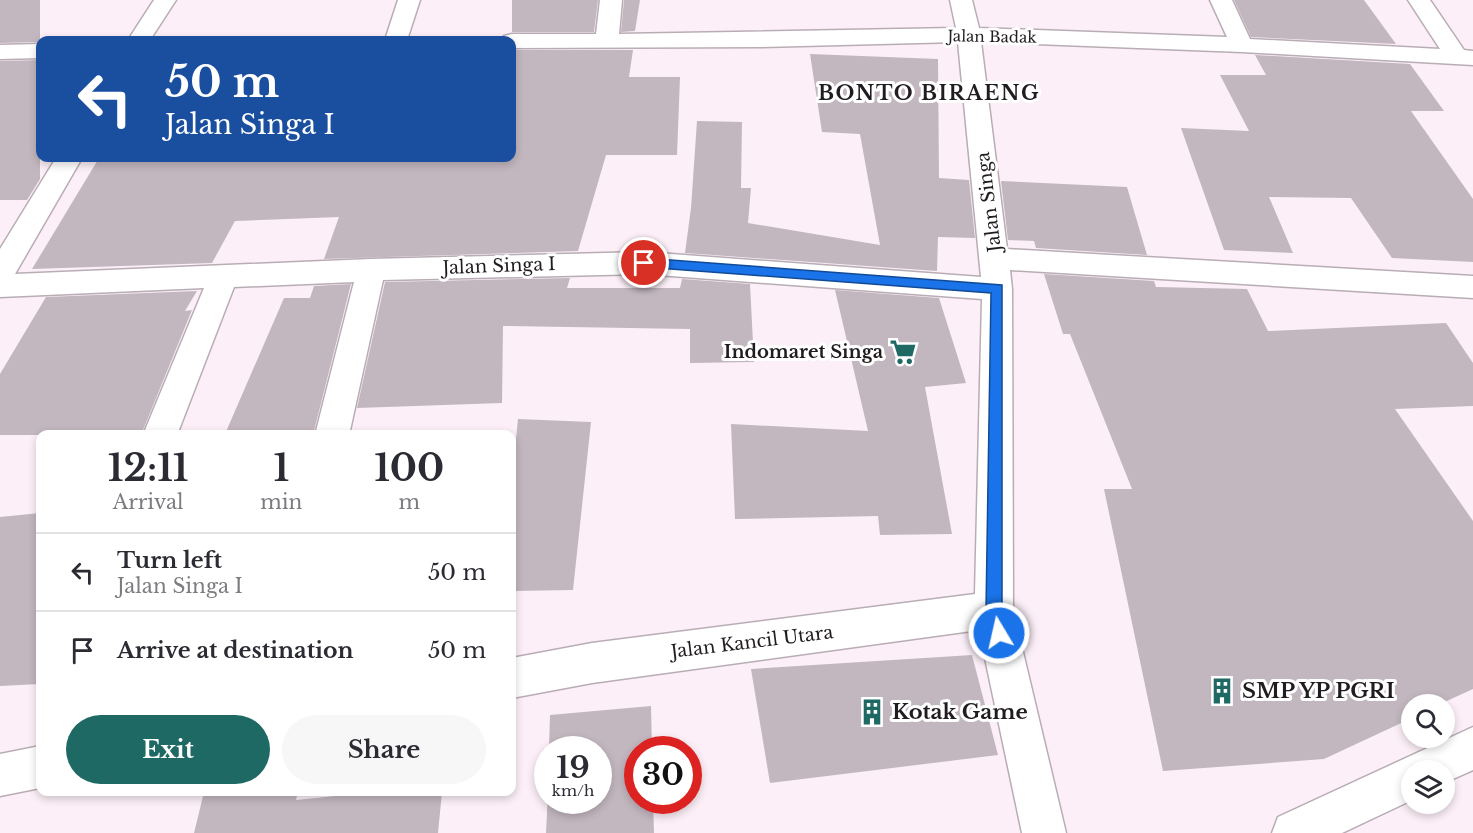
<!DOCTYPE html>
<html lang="en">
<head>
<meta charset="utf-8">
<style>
	body { margin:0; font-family:"Libre Baskerville",serif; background:#f7f7f7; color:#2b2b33; height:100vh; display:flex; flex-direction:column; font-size:22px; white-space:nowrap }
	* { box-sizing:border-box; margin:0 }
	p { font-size:20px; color:#7c7c81 }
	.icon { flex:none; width:33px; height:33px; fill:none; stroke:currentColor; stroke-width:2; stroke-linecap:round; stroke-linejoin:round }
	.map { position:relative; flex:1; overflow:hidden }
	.sheet { position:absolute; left:36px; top:430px; width:480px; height:366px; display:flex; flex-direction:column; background:#fff; border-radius:12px; box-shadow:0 3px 9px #0003 }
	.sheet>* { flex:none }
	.banner { position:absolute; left:36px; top:36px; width:480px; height:126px; border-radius:12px; box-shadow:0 3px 9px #0003; background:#1a4fa0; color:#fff; overflow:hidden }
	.buttons { position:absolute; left:1401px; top:694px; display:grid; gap:12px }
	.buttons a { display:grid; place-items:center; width:54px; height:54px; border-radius:50%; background:#fff; box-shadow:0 3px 9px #0003; font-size:30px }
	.speed { position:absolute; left:534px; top:736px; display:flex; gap:12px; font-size:30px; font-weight:700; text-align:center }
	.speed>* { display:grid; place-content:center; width:78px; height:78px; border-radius:50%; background:#fff; box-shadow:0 3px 9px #0003; line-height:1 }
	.speed small { font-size:15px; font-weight:400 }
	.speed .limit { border:9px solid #d22; background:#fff; color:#111 }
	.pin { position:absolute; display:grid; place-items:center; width:51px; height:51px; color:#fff; margin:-26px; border:3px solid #fff; border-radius:50%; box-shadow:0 2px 6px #0007 }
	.me { position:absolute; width:66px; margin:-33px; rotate:351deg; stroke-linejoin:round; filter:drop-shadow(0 0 4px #0008) }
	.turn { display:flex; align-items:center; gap:21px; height:126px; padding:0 30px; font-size:27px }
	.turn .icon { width:78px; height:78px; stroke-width:2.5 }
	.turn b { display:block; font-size:42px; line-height:51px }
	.eta { display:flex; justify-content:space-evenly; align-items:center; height:102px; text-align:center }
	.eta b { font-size:36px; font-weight:700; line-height:42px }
	.button { display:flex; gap:12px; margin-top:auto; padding:12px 30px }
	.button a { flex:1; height:69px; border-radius:36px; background:#1e6964; color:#fff; font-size:24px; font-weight:700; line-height:69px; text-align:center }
	.button a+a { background:#f7f7f7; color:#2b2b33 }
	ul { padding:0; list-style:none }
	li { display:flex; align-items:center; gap:18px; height:78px; padding:0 30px; border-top:2px solid #e1e1e2 }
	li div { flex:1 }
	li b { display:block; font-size:22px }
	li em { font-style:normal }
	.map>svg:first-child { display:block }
	.building { fill:#c3b7bf }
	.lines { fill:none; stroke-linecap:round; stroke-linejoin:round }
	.street-casing { stroke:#b9adb5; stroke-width:3 }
	.street { fill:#fff; fill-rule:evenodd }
	.route { fill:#1a73e8; stroke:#114b97; stroke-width:1.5 }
	.labels { text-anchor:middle; stroke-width:6; stroke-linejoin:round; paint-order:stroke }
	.far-street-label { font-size:15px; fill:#201c1f; stroke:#fff }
	.street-label { font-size:18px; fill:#201c1f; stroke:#fff }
	.poi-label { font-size:18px; font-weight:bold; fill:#201c1f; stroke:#fff; text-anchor:end }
	.far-district-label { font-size:20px; font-weight:bold; letter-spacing:1.5px; fill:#201c1f; stroke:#fff }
	.near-poi-label { font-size:21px; font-weight:bold; fill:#201c1f; stroke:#fff; text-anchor:start }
</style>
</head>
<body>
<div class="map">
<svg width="1473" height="833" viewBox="0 0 1473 833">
	<rect width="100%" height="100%" fill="#fceff7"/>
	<g class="building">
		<path d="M0,0H40V42L0,43Z"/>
		<path d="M512,0H598L594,32H512Z"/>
		<path d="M624,0H640L635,31L621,32Z"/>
		<path d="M1234,0H1364L1396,44L1251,37Z"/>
		<path d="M512,50H633L629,77H680L677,155H606L578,251L324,259L339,217L235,221L212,263L32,269L99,158H512Z"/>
		<path d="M810,54L938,59L939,178L969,180L975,238L938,237L937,271L685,253L691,208L697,121L742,122L741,188H751L748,223L880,245L860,134L822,132Z"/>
		<path d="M1255,55L1410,64L1444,111H1411L1473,199V262L1392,258L1351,198L1269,197L1293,253L1224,250L1181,128L1249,131L1220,75H1266Z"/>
		<path d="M40,60V179L27,200H0V61Z"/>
		<path d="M1001,181L1127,187L1147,255L1036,248L1034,241L1008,240Z"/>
		<path d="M1044,274L1154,281L1156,287L1247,289L1268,331L1446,323L1473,363V406L1395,409L1473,521V689L1438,705H1412V718L1324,759L1163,771L1104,489H1132L1070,334H1063Z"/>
		<path d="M570,278L567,288H680L682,279L750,284L754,362L690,363V329L503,326L502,403L357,408L385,282Z"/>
		<path d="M351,284L314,431L225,434L284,298H310L314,286Z"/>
		<path d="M835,290L939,298L966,383L925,387L952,534L880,535L878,516L735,519L731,424L868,431Z"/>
		<path d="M197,291L185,311L192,310L141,435H0V374L46,297Z"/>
		<path d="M518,419L591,422L573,590L512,591V479Z"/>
		<path d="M40,513V684L0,686V517Z"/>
		<path d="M972,655L998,755L770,783L751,669Z"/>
		<path d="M651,706L652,750H638V801H653L654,833H546L548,793V801H598V750H549L550,715Z"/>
		<path d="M204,792H298L296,800L375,792H442L438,833H194Z"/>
	</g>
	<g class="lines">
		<g class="street-casing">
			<g id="street">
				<path d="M154,0H176L150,40H128Z"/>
				<path d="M398,0H420L407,40H385Z"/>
				<path d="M600,0H622L619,34L956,28L950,0H972L979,28L1227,37L1210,0H1232L1250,39L1440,49L1408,0H1430L1464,50L1473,51V65L1242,52L981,42L1007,249L1473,276V298L1010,270L1012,289L1013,610L1066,833H1022L979,630L592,683L512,698V658L592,643L975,594L982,299L644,274L383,280L349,435H315L354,282L234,287L177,435H143L204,288L0,297V249L56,158H82L15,274L371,259L644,252L981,277L958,42L762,47L512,48V40H501L504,36L512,34H596Z"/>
				<path d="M40,44V58L0,59V45Z"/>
				<path d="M1473,727V770L1444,783V771H1412V800L1342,833H1272L1278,817Z"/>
				<path d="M40,746V788L0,796V754Z"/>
			</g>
		</g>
		<use href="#street" class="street"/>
	</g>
	<path class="route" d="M644,258L1002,285V610L1007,633L1005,638L999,641L993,638L986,610L991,293L644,267L638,263Z"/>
	<defs>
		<g id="supermarket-bare" transform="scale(2.07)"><path d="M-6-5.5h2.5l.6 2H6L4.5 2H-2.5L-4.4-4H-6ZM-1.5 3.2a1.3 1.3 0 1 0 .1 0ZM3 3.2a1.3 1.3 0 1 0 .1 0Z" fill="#1e6964" stroke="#fff" stroke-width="2.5" paint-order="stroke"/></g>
		<g id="building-bare" transform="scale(2.07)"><path d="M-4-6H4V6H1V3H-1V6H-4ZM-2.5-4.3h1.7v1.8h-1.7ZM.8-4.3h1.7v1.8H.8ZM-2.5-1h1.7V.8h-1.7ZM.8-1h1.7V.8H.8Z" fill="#1e6964" stroke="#fff" stroke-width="2.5" paint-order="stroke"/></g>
	</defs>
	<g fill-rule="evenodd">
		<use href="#supermarket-bare" x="903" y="352"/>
		<use href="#building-bare" x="1222" y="691"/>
		<use href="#building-bare" x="872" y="712"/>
	</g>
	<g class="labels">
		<g class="far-street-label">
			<text transform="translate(992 37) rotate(1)" y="5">Jalan Badak</text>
		</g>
		<g class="street-label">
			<text transform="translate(989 202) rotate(-97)" y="6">Jalan Singa</text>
			<text transform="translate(499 266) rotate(-2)" y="6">Jalan Singa I</text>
			<text transform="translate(752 642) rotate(-7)" y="6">Jalan Kancil Utara</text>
		</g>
		<g class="poi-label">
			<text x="883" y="358">Indomaret Singa</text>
		</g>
		<g class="far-district-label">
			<text x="929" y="100">BONTO BIRAENG</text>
		</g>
		<g class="near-poi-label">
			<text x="1242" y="698">SMP YP PGRI</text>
			<text x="892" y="719">Kotak Game</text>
		</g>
	</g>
</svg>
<div class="buttons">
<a><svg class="icon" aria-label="search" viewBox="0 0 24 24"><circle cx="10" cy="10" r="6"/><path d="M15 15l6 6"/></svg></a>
<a><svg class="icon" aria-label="layers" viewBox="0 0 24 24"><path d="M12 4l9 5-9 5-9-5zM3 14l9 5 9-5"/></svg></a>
</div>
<div class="speed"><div>19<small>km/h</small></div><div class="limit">30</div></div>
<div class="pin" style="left:644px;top:263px;background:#d93025"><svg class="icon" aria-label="arrive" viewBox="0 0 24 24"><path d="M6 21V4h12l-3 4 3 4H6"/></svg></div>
<svg class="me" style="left:999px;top:633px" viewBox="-20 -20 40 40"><circle r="17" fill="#1a73e8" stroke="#fff" stroke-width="3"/><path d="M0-11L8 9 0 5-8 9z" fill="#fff"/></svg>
<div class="banner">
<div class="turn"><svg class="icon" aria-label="left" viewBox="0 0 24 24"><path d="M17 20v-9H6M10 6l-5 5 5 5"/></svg><div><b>50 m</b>Jalan Singa I</div></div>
</div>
<section class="sheet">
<div class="eta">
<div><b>12:11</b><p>Arrival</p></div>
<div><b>1</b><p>min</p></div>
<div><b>100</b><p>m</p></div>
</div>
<ul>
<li><svg class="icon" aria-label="left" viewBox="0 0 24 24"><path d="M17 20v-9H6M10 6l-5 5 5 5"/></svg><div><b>Turn left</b><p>Jalan Singa I</p></div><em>50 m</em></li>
<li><svg class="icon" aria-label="arrive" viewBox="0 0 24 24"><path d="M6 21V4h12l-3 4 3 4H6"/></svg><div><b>Arrive at destination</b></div><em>50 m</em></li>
</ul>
<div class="button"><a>Exit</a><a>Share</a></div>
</section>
</div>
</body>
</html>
